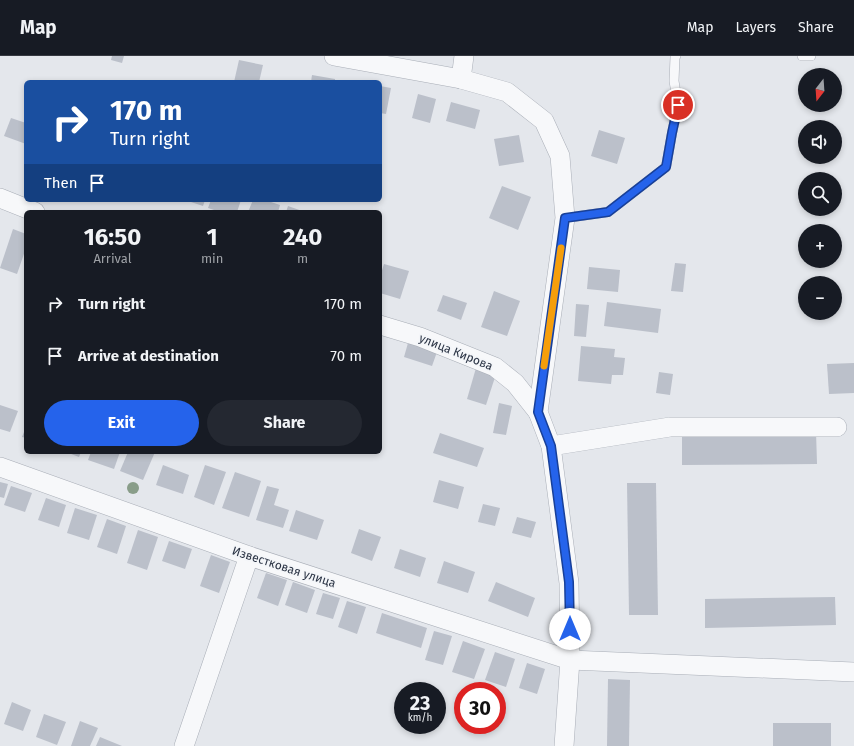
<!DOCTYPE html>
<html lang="en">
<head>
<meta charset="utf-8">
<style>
	body { margin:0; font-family:"Fira Sans",sans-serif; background:#242831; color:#f1f3f6; height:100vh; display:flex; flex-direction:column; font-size:15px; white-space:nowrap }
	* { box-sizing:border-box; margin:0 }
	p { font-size:13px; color:#9ea1a6 }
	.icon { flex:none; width:22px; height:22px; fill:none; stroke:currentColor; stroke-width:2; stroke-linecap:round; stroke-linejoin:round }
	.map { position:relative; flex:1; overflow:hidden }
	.side { position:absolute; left:24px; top:154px; width:358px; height:244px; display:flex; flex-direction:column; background:#171b24; border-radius:6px; box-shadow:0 2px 6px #0003 }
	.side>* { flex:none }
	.top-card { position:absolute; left:24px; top:24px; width:358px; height:122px; border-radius:6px; box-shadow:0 2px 6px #0003; background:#1a4fa0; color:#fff; overflow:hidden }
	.needle { width:26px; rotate:197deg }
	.fabs { position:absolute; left:798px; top:12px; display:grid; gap:8px }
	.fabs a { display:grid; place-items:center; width:44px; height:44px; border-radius:50%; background:#171b24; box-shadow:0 2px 6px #0003; font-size:20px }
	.speed { position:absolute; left:394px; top:626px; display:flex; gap:8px; font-size:20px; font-weight:700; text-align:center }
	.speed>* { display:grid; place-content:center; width:52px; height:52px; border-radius:50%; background:#171b24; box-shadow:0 2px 6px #0003; line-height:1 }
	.speed small { font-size:10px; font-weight:400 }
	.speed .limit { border:6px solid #d22; background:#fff; color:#111 }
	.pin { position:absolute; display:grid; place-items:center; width:34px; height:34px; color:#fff; margin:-17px; border:2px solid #fff; border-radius:50%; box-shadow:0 1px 4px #0007 }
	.me { position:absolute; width:44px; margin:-22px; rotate:0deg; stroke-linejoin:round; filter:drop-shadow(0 0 3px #0008) }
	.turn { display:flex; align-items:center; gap:14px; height:84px; padding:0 20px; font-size:18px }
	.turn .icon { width:52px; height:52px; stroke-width:2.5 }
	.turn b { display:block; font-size:28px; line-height:34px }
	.then { display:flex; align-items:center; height:38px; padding:0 20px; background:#0003; gap:8px; font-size:15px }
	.eta { display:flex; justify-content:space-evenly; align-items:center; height:68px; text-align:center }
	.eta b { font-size:24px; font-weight:700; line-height:28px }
	.primary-button { display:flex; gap:8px; margin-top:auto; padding:8px 20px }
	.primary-button a { flex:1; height:46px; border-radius:24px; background:#2563eb; color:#fff; font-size:16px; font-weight:700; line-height:46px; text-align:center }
	.primary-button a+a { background:#242831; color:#f1f3f6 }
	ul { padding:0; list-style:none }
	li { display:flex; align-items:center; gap:12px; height:52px; padding:0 20px }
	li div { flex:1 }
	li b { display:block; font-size:15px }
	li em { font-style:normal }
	header { display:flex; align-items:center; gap:24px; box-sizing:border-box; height:56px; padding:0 20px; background:#171b24; border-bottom:1px solid #363941 }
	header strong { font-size:19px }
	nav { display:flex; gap:22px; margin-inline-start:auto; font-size:14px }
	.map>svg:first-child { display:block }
	.building { fill:#bbc0ca }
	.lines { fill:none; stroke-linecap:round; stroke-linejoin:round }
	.service-casing { stroke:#a9aeb7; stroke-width:10 }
	.minor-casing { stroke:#a9aeb7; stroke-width:20 }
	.service { stroke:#f7f8fa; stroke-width:9 }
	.minor { stroke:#f7f8fa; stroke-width:19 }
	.tree { fill:#899d89 }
	.route-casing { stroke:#184099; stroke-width:10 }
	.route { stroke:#2563eb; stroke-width:7 }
	.slow { stroke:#f59e0b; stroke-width:7 }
	.labels { text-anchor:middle; stroke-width:3.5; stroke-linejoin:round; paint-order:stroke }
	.street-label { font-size:12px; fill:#2b3445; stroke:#f4f6f9 }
</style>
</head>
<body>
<header>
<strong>Map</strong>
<nav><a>Map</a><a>Layers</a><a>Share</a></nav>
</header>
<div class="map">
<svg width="854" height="690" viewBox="0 0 854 690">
	<rect width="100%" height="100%" fill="#e4e7ec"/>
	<g class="building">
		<path d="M112,0H124L122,7L111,4Z"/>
		<path d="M239,4L263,9L259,26H234Z"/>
		<path d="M312,19L335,23V26H311Z"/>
		<path d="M380,30L391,32L386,58L380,57Z"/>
		<path d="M418,38L436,43L430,67L412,62Z"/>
		<path d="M451,46L480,54L475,73L446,65Z"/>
		<path d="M11,62L26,67V88L4,80Z"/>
		<path d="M599,74L625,82L617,108L591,100Z"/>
		<path d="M519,79L524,106L499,110L494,83Z"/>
		<path d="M502,130L531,141L518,174L489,162Z"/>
		<path d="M185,144H205L203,150Z"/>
		<path d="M211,144H241L237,156H220L208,152Z"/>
		<path d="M253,144H271V146L280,149L278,156H248Z"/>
		<path d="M288,150L305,156H286Z"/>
		<path d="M13,173L26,178V192L17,218L0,212Z"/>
		<path d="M675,207L686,208L683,236L671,235Z"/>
		<path d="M384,208L409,215L400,243L380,237V221Z"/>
		<path d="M589,211L620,214L618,236L587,233Z"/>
		<path d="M494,235L520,245L507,280L481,271Z"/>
		<path d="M443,239L467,247L461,264L437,255Z"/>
		<path d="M607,246L661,253L658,277L604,270Z"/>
		<path d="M576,248L589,249L586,281L574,280Z"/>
		<path d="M408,287L437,296L432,310L404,301Z"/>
		<path d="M581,290L615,293L614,301L625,302L623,319H612L611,328L578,325Z"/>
		<path d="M854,307V337L829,338L827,308Z"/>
		<path d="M476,312L496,318L486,349L467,343Z"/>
		<path d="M659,316L673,318L670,339L656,337Z"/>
		<path d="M499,347L512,350L506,379L493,377Z"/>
		<path d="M0,349L18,355L10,376L0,373Z"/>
		<path d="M26,371V382L22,381Z"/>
		<path d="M816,375L817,408L682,409V376Z"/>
		<path d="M440,377L484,392L477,411L433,397Z"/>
		<path d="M66,396H81L79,401Z"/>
		<path d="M91,396H120L114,413L88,404Z"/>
		<path d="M128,396H155L143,424L120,415Z"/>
		<path d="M163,409L189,419L183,438L156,429Z"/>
		<path d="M205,409L226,416L214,449L194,441Z"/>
		<path d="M235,416L261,425L249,461L222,452Z"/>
		<path d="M439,424L464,431L458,453L433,446Z"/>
		<path d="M0,426L8,428L4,442L0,441Z"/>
		<path d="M627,427H656L658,559H629Z"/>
		<path d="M11,430L32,437L25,456L4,449Z"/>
		<path d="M267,430L279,433L274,449L289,454L283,472L256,464Z"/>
		<path d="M46,442L66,449L59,471L38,464Z"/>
		<path d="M483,448L500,452L495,470L478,466Z"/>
		<path d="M75,452L97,459L89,484L67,477Z"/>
		<path d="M296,454L324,464L317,484L289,475Z"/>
		<path d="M517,461L536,466L531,482L512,477Z"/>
		<path d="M107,463L126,470L117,498L97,491Z"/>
		<path d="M359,473L381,481L372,505L351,497Z"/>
		<path d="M138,474L158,481L147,514L127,507Z"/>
		<path d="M169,485L192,493L185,513L162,505Z"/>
		<path d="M400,493L426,502L420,521L394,512Z"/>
		<path d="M211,499L230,506L219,537L200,530Z"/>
		<path d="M444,505L475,516L468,537L437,527Z"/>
		<path d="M266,517L287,524L278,550L257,542Z"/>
		<path d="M293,526L315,534L307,557L285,549Z"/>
		<path d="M496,526L535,542L528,561L488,545Z"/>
		<path d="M323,537L340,542L333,563L316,558Z"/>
		<path d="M835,541L836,569L705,572V543Z"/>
		<path d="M347,545L366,551L357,578L338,571Z"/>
		<path d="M382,557L427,572L421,592L376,577Z"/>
		<path d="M434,575L452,580L443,609L425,604Z"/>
		<path d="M463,585L485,593L474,623L452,616Z"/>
		<path d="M495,596L515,603L506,631L485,624Z"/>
		<path d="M527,607L545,613L537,638L519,632Z"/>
		<path d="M608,623L630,624L629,690H607Z"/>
		<path d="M12,646L31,654L23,675L4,668Z"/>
		<path d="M44,658L66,666L57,689L36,681Z"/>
		<path d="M80,665L98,672L90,690H71Z"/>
		<rect x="773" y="667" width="58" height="23"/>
		<path d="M100,681L122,690H96Z"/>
	</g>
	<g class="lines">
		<g class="service-casing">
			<g id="service">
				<path d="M802,0H811"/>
				<path d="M565,162L608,156L666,111L672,77L678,49L674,25L675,1L676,0"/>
			</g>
		</g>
		<g class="minor-casing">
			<g id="minor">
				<path d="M334,0L461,23L507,36L544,65L560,100L565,162L538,356L551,390L569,527L570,604L564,690"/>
				<path d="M461,23L464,0"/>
				<path d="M0,142L35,156"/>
				<path d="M380,269L420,281L495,311L515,327L538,356"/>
				<path d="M551,390L670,371H837"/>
				<path d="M0,411L249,500L570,604L854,616"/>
				<path d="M184,690L249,500"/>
			</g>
		</g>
		<use href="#service" class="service"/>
		<use href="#minor" class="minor"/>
	</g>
	<circle class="tree" cx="133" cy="432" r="6"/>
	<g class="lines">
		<g class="route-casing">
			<path id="route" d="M570,573L569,526L551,390L538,356L565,162L608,156L666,111L672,77L678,49"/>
		</g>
		<use href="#route" class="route"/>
		<path class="slow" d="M544,310L561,192"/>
	</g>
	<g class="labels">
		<g class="street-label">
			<text transform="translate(456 296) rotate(22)" y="4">улица Кирова</text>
			<text transform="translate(284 511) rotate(18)" y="4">Известковая улица</text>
		</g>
	</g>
</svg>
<div class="fabs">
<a><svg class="needle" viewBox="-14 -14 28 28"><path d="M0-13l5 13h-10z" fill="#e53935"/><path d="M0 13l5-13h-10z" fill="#9ea1a6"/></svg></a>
<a><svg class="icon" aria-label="sound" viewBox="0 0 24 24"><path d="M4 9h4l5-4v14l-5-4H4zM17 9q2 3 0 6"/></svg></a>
<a><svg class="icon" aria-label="search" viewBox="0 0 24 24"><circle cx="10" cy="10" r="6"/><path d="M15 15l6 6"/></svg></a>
<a>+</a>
<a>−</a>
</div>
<div class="speed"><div>23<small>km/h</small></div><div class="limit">30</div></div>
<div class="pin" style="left:678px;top:49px;background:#d93025"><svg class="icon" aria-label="arrive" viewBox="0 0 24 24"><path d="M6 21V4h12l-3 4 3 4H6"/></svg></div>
<svg class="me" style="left:570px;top:573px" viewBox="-20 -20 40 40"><circle r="19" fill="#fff"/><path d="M0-13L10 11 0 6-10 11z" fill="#2563eb"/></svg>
<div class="top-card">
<div class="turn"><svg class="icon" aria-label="right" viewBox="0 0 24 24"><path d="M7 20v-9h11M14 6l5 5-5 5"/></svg><div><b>170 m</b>Turn right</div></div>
<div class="then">Then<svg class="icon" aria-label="arrive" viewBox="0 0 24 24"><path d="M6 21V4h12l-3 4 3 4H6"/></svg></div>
</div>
<section class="side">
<div class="eta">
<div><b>16:50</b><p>Arrival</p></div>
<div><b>1</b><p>min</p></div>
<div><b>240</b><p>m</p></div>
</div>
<ul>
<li><svg class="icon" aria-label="right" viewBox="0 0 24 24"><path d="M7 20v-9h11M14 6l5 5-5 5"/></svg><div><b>Turn right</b></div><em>170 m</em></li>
<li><svg class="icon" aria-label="arrive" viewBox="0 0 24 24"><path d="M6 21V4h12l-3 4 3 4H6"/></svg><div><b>Arrive at destination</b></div><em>70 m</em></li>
</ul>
<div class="primary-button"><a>Exit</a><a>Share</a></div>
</section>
</div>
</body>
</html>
